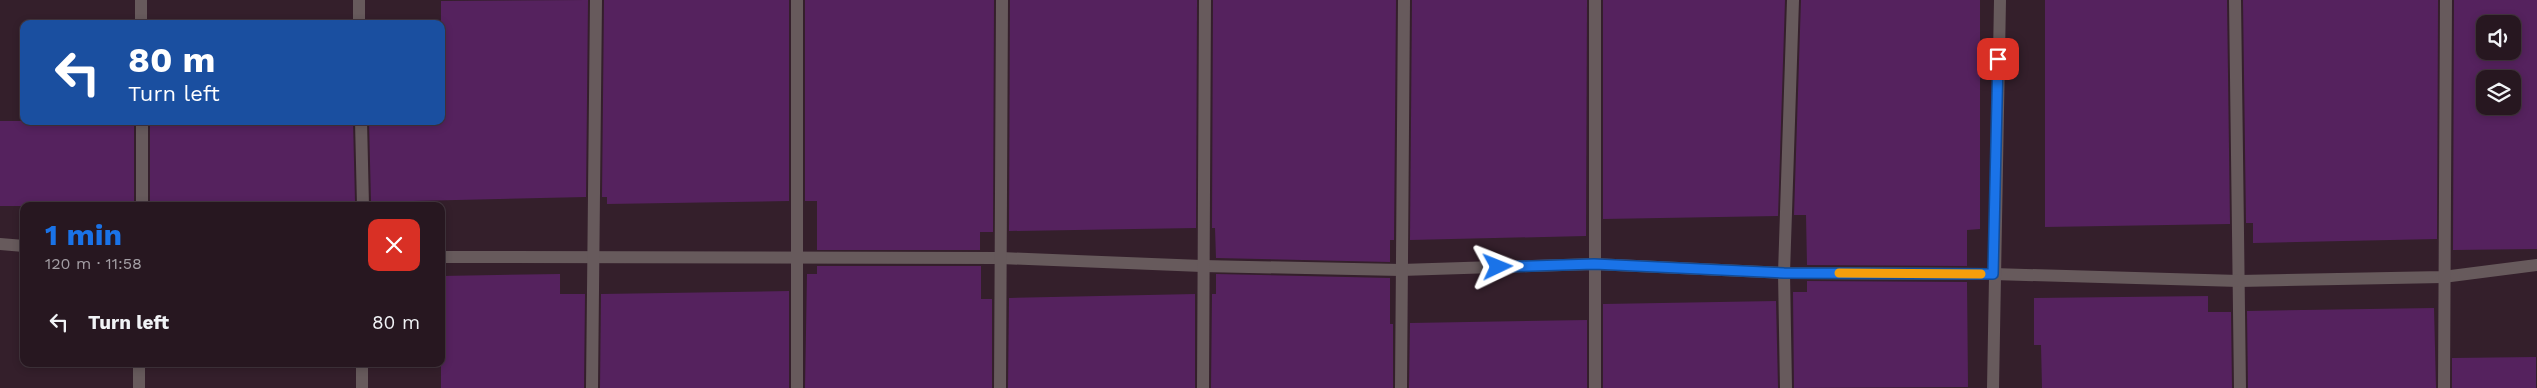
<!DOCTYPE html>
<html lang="en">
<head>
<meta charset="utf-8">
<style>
	body { margin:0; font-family:"Work Sans",sans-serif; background:#2f2029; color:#f1f3f6; height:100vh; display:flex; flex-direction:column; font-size:19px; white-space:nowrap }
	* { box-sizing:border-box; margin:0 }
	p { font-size:16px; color:#a49fa5 }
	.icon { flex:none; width:28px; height:28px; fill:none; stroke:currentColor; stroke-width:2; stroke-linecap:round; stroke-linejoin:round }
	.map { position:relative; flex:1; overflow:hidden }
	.drawer { position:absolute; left:20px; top:202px; width:425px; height:165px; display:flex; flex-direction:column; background:#271720; border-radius:10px; box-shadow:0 2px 8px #0003,0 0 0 1px #43363e }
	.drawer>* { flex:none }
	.top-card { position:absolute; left:20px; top:20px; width:425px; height:105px; border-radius:10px; box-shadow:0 2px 8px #0003,0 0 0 1px #43363e; background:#1a4fa0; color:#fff; overflow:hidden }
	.tools { position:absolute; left:2476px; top:15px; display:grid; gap:10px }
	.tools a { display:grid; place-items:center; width:45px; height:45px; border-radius:10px; background:#271720; box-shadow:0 2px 8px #0003,0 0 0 1px #43363e; font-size:25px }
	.pin { position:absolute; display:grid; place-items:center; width:42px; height:42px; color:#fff; margin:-21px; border-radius:10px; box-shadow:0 2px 8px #0006 }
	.me { position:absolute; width:55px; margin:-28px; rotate:88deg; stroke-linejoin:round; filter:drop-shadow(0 0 4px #0008) }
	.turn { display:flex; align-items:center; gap:18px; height:105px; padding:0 25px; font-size:22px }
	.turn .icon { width:65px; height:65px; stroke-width:2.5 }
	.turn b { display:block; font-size:35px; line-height:42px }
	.round { display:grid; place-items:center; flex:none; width:52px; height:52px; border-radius:10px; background:#2f2029 }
	.summary { display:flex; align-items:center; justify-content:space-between; height:85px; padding:0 25px }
	h1 { font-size:30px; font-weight:700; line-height:38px; color:#1a73e8 }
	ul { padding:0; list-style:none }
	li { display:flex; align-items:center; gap:15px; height:70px; padding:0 25px }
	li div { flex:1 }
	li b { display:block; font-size:19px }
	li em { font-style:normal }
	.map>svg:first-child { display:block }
	.building { fill:#55225e; fill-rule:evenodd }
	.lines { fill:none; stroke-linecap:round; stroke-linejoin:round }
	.minor { stroke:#675a5c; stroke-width:12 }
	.route-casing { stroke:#114b97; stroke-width:12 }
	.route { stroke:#1a73e8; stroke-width:9 }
	.slow { stroke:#f59e0b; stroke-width:9 }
</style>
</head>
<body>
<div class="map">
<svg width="2537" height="388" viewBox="0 0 2537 388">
	<rect width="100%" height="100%" fill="#341f2b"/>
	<g class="building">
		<path d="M588,0L586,197L371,202L369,121H441V1Z"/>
		<path d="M604,0H789V201L607,204V197H602Z"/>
		<path d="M805,0H994L993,232H980V250H817V201H805Z"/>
		<path d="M1010,0H1197L1196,228L1009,231Z"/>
		<path d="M1213,0H1396L1394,240H1390V262L1216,258L1215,228H1212Z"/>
		<path d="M1412,0H1587L1586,236L1410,240Z"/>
		<path d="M1603,0H1785L1778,216L1603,219Z"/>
		<path d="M1801,0H1980V229L1967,230V266L1807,265L1806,215H1794Z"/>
		<path d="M2045,0H2227L2230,224L2045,227Z"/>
		<path d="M2243,0H2438L2437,239L2253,243V223H2246Z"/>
		<path d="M2454,0H2537V249L2453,250ZM2485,24H2512V51H2485ZM2485,79H2512V106H2485Z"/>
		<rect x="0" y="121" width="134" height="85"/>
		<path d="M150,121H353L355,202L150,206Z"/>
		<path d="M817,266H981V299H992V388H805L807,274H817Z"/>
		<path d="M560,274V294H585L584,388H441V276Z"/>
		<path d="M1216,274L1390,278V324H1393V388H1211L1212,294H1216Z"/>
		<path d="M1807,281L1967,282L1968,387L1794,388L1793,292H1807Z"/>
		<path d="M789,291V388H600L601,294Z"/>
		<path d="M1195,294V388H1008L1009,298Z"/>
		<path d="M2208,296V312H2231L2232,388H2042L2041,345H2034V298Z"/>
		<path d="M1776,301L1778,388H1603V304Z"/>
		<path d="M2434,308L2436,388H2248L2247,311Z"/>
		<path d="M1587,320V388H1409L1410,323Z"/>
		<path d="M2536,357V388H2452V358Z"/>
	</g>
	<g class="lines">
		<g class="minor">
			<path d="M141,0V24"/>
			<path d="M359,0V24"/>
			<path d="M2235,0L2240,388"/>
			<path d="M142,121V206"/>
			<path d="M361,121L363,206"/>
			<path d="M0,244L24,246"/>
			<path d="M441,257L1001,258L1202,266L1401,270L1594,264L1784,273L1993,274L2239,281L2443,277L2537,265"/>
			<path d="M139,388V364"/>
			<path d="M362,388V364"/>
			<path d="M592,388L596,0"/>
			<path d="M797,388V0"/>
			<path d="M1000,388L1002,0"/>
			<path d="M1203,388L1205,0"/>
			<path d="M1401,388L1404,0"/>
			<path d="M1595,388V0"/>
			<path d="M1786,388L1784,273L1793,0"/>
			<path d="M1993,388L2000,0"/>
			<path d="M2444,388L2446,0"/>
		</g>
	</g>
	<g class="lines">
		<g class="route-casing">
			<path id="route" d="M1498,267L1594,264L1784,273L1993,274L1998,59"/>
		</g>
		<use href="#route" class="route"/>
		<path class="slow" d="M1839,273L1981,274"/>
	</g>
</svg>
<div class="tools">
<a><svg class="icon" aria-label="sound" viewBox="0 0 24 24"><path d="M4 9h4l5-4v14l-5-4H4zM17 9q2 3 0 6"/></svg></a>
<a><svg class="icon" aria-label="layers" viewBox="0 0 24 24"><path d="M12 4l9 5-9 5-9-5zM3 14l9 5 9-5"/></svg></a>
</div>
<div class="pin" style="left:1998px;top:59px;background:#d93025"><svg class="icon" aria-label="arrive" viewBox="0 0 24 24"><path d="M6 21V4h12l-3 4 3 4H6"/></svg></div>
<svg class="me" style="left:1498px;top:267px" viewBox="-20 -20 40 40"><path d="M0-17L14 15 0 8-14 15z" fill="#1a73e8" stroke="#fff" stroke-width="4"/></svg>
<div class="top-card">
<div class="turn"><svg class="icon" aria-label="left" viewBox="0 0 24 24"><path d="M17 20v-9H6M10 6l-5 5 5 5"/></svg><div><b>80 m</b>Turn left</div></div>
</div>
<section class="drawer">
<div class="summary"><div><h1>1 min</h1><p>120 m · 11:58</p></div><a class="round" style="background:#d93025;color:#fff"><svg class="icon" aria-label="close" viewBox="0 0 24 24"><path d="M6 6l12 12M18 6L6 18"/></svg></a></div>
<ul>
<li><svg class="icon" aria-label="left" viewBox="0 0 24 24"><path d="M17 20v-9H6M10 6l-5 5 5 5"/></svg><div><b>Turn left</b></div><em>80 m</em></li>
</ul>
</section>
</div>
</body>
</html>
